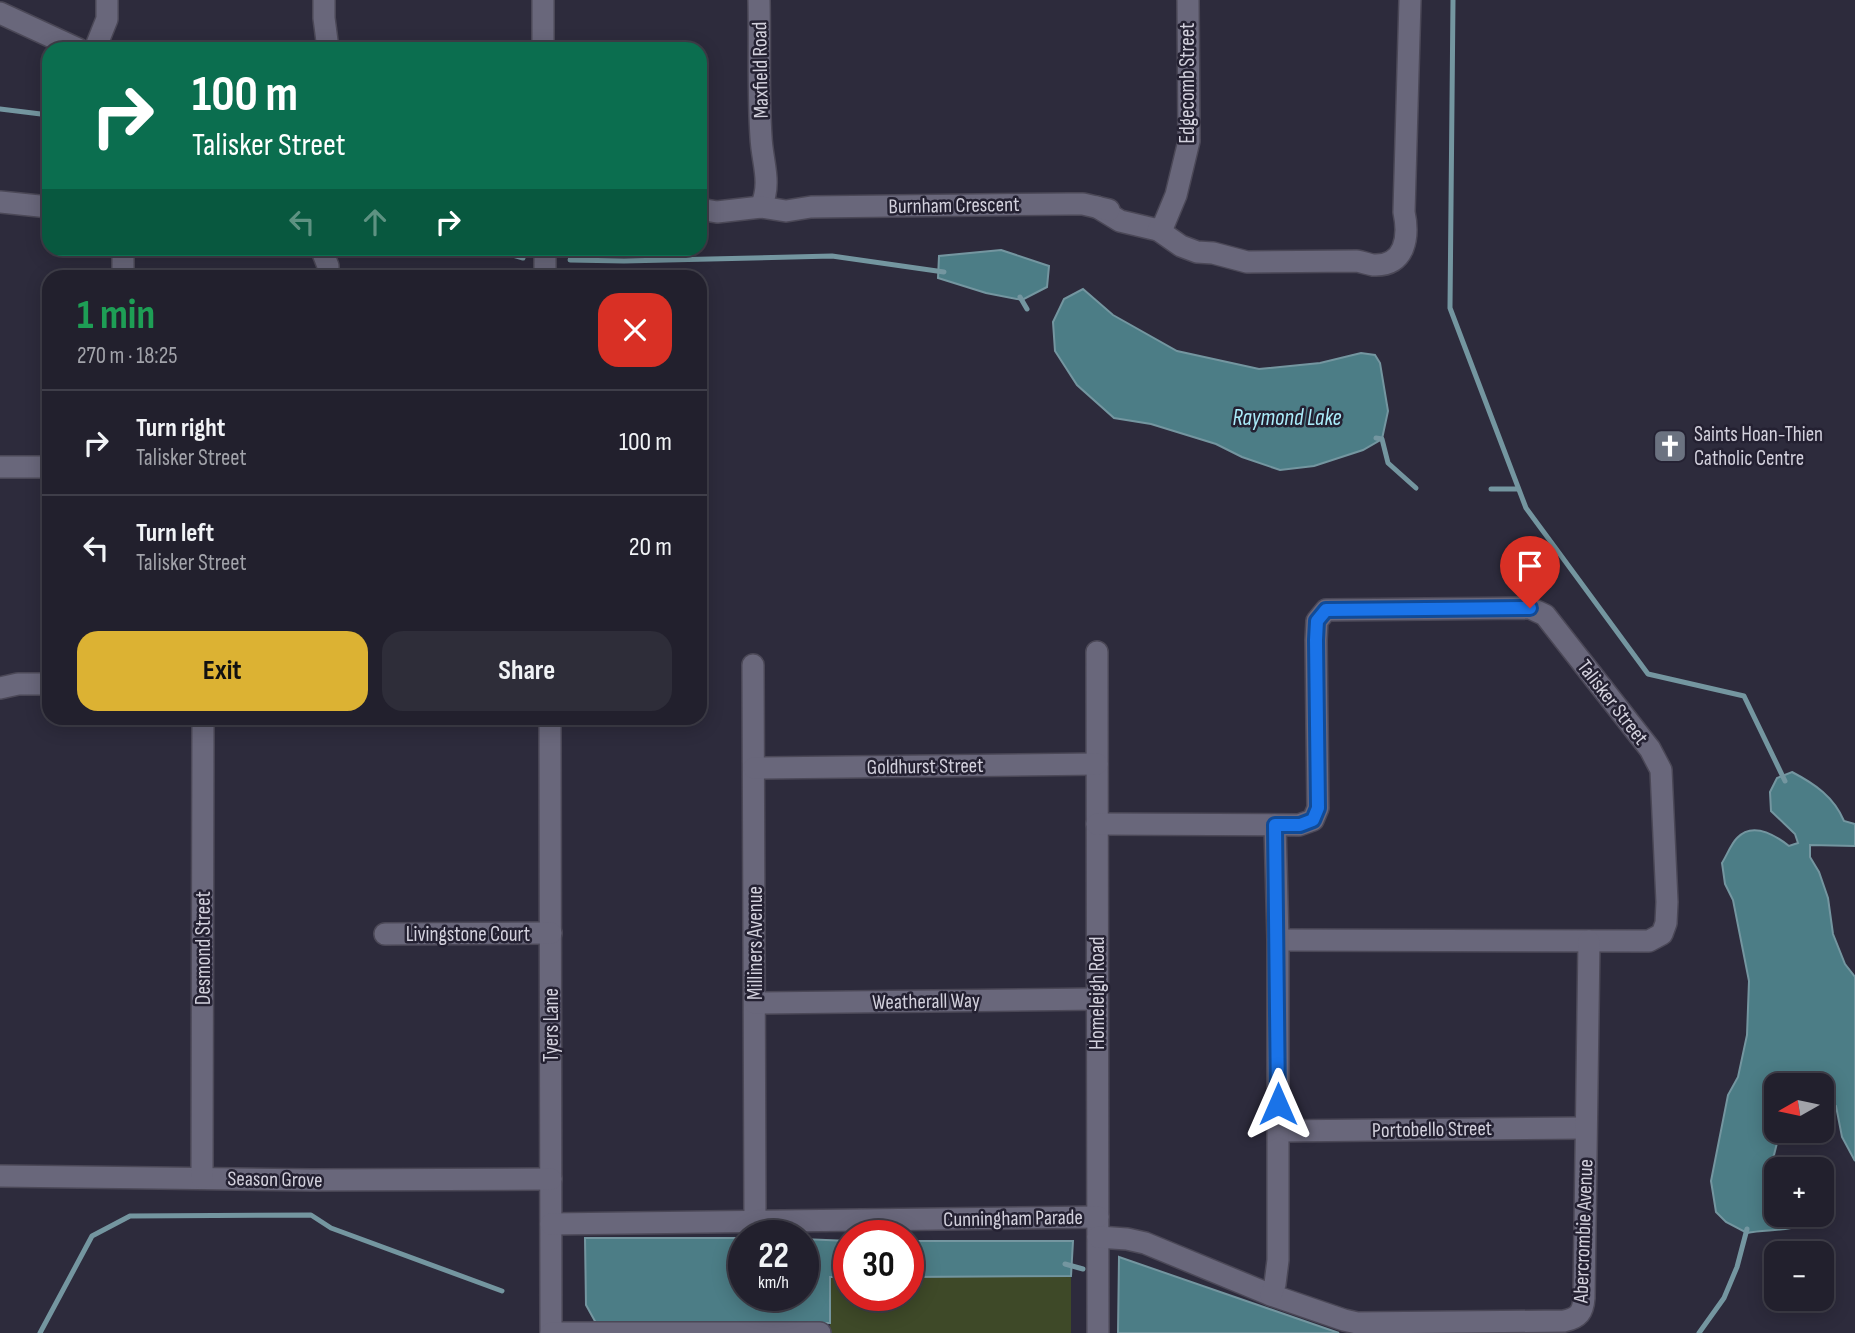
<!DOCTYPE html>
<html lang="en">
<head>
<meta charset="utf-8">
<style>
	body { margin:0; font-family:"Sofia Sans Condensed",sans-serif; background:#2e2d39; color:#f1f3f6; height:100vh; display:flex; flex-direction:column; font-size:26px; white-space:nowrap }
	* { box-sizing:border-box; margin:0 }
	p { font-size:23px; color:#a2a3aa }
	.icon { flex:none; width:38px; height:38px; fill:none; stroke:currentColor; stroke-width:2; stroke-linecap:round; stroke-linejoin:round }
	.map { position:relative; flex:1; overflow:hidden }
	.details { position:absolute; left:42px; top:270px; width:665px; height:455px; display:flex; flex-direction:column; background:#22202d; border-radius:21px; box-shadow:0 4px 18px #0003,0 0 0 2px #3f3e49 }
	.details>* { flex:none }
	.hud { position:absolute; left:42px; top:42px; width:665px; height:214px; border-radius:21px; box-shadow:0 4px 18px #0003,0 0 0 2px #3f3e49; background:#0b6e4f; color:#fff; overflow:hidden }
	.needle { width:46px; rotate:261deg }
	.buttons { position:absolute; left:1764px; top:1073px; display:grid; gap:14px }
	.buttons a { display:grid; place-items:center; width:70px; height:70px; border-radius:14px; background:#22202d; box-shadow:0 4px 18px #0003,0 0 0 2px #3f3e49; font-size:35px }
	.speed { position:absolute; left:728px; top:1220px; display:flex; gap:14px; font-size:35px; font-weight:700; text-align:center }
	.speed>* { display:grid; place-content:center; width:91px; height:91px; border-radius:50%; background:#22202d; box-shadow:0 4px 18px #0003,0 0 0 2px #3f3e49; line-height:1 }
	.speed small { font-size:18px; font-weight:400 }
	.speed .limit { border:10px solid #d22; background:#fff; color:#111 }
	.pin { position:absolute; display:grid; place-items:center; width:60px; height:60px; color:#fff; margin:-72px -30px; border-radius:50% 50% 50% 0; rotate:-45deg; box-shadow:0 0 7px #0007 }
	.pin .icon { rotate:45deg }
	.me { position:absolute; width:77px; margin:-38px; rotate:0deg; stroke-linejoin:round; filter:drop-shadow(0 0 5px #0008) }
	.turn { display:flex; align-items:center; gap:24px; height:147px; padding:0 35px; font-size:32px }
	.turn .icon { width:91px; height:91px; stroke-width:2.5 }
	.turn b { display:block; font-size:49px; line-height:60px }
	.lanes { display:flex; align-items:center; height:66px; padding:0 35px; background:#0003; justify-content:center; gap:35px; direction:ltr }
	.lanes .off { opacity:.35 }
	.round { display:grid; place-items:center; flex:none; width:74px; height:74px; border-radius:21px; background:#2e2d39 }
	.summary { display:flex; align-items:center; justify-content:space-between; height:119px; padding:0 35px }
	h1 { font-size:42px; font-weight:700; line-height:52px; color:#1e9e55 }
	.button { display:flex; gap:14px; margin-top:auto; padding:14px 35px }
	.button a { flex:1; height:80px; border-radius:21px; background:#dcb233; color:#111; font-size:28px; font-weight:700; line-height:80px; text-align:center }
	.button a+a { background:#2e2d39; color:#f1f3f6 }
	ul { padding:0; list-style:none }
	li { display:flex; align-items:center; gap:21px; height:105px; padding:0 35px; border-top:2px solid #3f3e49 }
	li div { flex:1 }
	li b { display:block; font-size:26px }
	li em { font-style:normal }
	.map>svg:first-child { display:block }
	.green { fill:#3e4928 }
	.water { fill:#4c7d86; stroke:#7496a0; stroke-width:2 }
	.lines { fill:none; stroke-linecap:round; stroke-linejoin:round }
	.stream { stroke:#7496a0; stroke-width:5 }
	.minor-casing { stroke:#4b4857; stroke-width:24 }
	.minor { stroke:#69677b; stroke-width:21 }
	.route-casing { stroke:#114b97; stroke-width:18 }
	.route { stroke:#1a73e8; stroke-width:12 }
	.labels { text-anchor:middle; stroke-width:5; stroke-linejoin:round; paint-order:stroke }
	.street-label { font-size:21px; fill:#d3d1dd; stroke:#242132 }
	.poi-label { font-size:21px; fill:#d3d1dd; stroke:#242132; text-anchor:start }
	.water-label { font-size:23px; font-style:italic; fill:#abecfa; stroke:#242132 }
</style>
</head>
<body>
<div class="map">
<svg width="1855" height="1333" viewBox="0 0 1855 1333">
	<rect width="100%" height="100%" fill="#2d2b3c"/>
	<path class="green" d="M1071,1276V1333H830V1277H849V1295H908V1277Z"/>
	<g class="water">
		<path d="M1001,250L1049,266L1047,287L1022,300L986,293L938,278L939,256Z"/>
		<path d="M1083,289L1113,315L1177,351L1259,369L1320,363L1361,353L1375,355L1380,363L1388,411L1382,439L1363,450L1314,466L1280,470L1242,457L1216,444L1151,424L1114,418L1077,385L1055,351L1053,322L1064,299Z"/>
		<path d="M1792,772C1815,784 1834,797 1844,821L1855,824V846L1810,845V857L1819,872L1828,898L1833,934L1845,964L1855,977V1161L1842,1137L1836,1106L1822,1108V1085H1776V1130L1784,1131L1778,1139L1772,1163L1771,1190L1776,1198V1214L1785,1215L1791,1228C1776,1231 1762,1230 1747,1233L1726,1222L1716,1212L1711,1181L1728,1095L1738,1077L1747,1035L1749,981L1733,900L1725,884L1722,863C1727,855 1731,844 1737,838C1753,821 1775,835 1789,846L1798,843L1795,834L1771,811L1770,792L1777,778Z"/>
		<path d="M585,1238H744V1295H803V1239L849,1241V1277H830V1323H596L586,1305Z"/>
		<path d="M908,1241H1073L1071,1276L908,1277Z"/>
		<path d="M1119,1257L1339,1333H1118Z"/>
	</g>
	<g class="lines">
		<g class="stream">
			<path d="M1453,0L1450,308L1526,508L1648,674L1744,696L1785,781"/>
			<path d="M0,109L49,115"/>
			<path d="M488,248L523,258"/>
			<path d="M570,260L624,261L832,256L944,272"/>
			<path d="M1020,297L1027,309"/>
			<path d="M1376,438L1382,439L1388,463L1416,488"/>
			<path d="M1491,489H1518"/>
			<path d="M1065,1264L1083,1269"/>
			<path d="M40,1333L92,1236L130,1216L311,1215L331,1228L502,1291"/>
			<path d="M1699,1333L1724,1298L1737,1267L1747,1229"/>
		</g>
		<g class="minor-casing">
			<g id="minor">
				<path d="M324,0V18L328,49"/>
				<path d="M543,0V49"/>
				<path d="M759,0C760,45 758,92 761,137C762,162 772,182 761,207"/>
				<path d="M0,13L78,49"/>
				<path d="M95,49L107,19V0"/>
				<path d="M0,202L49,207"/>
				<path d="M1097,207L1120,221L1158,230L1181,246L1197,252L1213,253L1247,262L1357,261C1362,262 1368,264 1373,265C1406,267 1409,236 1404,212L1410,0"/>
				<path d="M700,209L717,212L761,207L786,211L811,207L1069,204H1083L1109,210"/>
				<path d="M1158,230L1164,224L1176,195L1189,141L1188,0"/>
				<path d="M123,248V276"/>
				<path d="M321,248L328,266V276"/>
				<path d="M545,248V276"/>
				<path d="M0,467H49"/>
				<path d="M1097,652L1098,1333"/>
				<path d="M753,665L755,1221"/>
				<path d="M0,688L18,684H49"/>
				<path d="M550,718L551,1333"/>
				<path d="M754,768L1097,764"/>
				<path d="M1097,824L1299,825L1313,820L1318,808L1316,640L1317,621L1326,610L1530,608L1545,615L1650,749L1661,770L1667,902L1666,923L1662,934L1649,941L1278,940"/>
				<path d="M385,934L551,933"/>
				<path d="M755,1003L1097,999"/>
				<path d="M1279,1131L1585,1128"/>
				<path d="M0,1176L312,1180L551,1179"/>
				<path d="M202,1178L203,718"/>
				<path d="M551,1224L1098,1217"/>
				<path d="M1098,1237L1127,1239L1145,1243L1271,1295L1344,1320L1357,1323L1564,1321C1579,1318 1583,1312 1584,1298L1589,941"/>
				<path d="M1271,1295L1275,1284L1278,1260V940L1275,825"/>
				<path d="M551,1333H820"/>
			</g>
		</g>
		<use href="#minor" class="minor"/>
	</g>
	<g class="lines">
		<g class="route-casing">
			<path id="route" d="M1278,1104L1275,825H1300L1313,820L1318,808L1316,640L1317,621L1326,610L1530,608"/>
		</g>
		<use href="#route" class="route"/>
	</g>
	<defs>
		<g id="church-square" transform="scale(1.75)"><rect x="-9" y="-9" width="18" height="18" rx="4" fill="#6b7280" stroke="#242132"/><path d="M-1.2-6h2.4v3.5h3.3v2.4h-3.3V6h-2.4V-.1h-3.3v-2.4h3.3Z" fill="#fff"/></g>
	</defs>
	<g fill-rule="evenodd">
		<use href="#church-square" x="1670" y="446"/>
	</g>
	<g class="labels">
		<g class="street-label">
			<text transform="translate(760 70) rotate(-91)" y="7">Maxfield Road</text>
			<text transform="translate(1187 83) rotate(-90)" y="7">Edgecomb Street</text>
			<text transform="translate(954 205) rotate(-1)" y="7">Burnham Crescent</text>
			<text transform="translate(1613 702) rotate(52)" y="7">Talisker Street</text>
			<text transform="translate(925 766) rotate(-1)" y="7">Goldhurst Street</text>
			<text x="468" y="941">Livingstone Court</text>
			<text transform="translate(755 943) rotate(-90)" y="7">Milliners Avenue</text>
			<text transform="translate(203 948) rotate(-90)" y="7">Desmond Street</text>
			<text transform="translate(1097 993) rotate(-90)" y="7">Homeleigh Road</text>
			<text transform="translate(926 1001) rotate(-1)" y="7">Weatherall Way</text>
			<text transform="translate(551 1025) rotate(-90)" y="7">Tyers Lane</text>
			<text transform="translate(1432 1129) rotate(-1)" y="7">Portobello Street</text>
			<text transform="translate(275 1179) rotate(1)" y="7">Season Grove</text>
			<text transform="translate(1013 1218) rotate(-1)" y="7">Cunningham Parade</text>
			<text transform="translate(1583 1231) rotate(-88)" y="7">Abercrombie Avenue</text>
		</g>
		<g class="poi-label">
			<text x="1694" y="441">Saints Hoan-Thien<tspan x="1694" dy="24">Catholic Centre</tspan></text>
		</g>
		<g class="water-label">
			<text x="1287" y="425">Raymond Lake</text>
		</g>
	</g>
</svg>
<div class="buttons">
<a><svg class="needle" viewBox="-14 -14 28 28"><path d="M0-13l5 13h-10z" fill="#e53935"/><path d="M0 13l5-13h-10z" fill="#a2a3aa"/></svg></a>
<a>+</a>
<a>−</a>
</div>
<div class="speed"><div>22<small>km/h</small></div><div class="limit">30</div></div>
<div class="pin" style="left:1530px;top:608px;background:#d93025"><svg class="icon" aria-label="arrive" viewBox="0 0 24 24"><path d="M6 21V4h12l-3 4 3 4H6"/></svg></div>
<svg class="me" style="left:1278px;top:1104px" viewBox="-20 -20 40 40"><path d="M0-17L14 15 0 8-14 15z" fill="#1a73e8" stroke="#fff" stroke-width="4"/></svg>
<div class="hud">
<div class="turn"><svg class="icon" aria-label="right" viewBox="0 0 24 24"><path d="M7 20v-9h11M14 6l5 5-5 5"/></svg><div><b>100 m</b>Talisker Street</div></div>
<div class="lanes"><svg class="icon off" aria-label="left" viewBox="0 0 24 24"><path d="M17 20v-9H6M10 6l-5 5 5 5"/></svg><svg class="icon off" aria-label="ahead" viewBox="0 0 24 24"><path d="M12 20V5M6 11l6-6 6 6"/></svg><svg class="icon" aria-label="right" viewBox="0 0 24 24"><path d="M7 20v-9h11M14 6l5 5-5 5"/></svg></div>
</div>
<section class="details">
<div class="summary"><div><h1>1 min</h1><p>270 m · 18:25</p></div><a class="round" style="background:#d93025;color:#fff"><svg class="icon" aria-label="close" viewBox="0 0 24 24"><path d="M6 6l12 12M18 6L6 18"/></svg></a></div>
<ul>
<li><svg class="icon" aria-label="right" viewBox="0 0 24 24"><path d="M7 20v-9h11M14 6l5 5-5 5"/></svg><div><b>Turn right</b><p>Talisker Street</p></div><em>100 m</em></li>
<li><svg class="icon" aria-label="left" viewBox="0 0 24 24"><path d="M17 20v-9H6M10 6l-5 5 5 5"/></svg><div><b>Turn left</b><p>Talisker Street</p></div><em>20 m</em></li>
</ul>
<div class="button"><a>Exit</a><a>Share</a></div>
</section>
</div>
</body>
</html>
